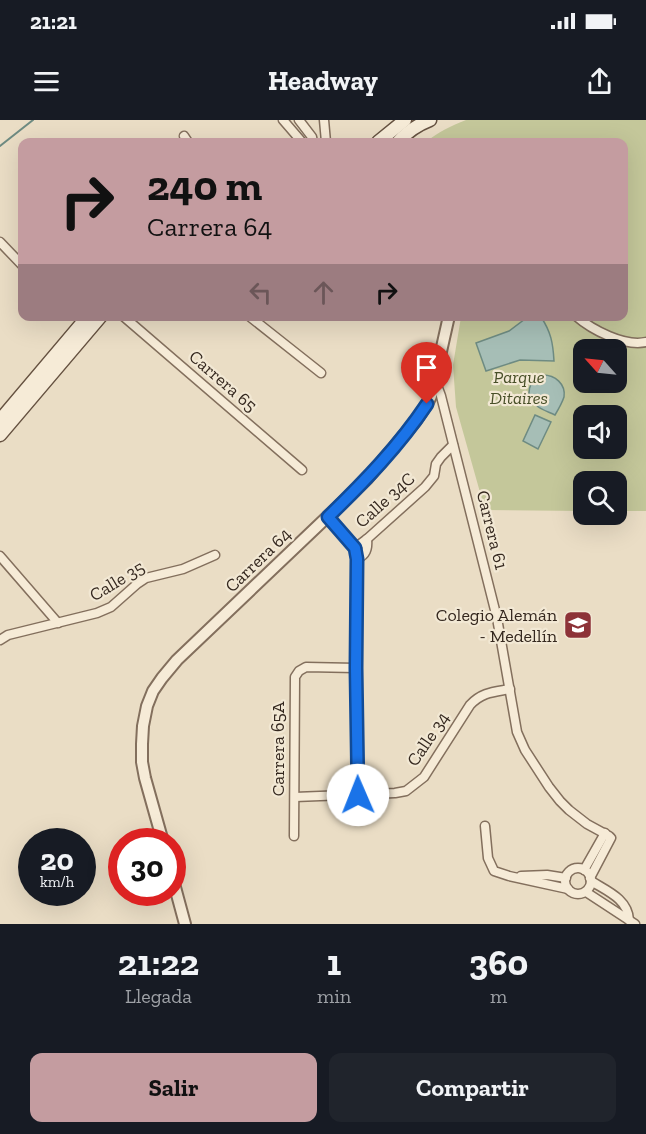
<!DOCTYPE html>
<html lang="es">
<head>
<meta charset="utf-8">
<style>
	body { margin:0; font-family:"Zilla Slab",serif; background:#20242c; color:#f1f3f6; height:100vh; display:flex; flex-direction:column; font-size:22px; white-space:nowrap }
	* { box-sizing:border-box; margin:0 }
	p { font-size:20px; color:#9ea1a6 }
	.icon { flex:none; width:33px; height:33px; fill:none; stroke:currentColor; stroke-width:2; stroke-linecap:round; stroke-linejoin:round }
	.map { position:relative; height:804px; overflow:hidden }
	.drawer { display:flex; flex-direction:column; background:#171b24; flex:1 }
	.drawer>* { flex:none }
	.guide { position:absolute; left:18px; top:18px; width:610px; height:183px; border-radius:12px; box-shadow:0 6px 24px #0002; background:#c49ca0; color:#111; overflow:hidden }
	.needle { width:39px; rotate:297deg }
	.buttons { position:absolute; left:573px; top:219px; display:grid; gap:12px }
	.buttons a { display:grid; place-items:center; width:54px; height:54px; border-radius:12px; background:#171b24; box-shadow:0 6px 24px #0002; font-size:30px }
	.speed { position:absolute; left:18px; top:708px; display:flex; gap:12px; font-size:30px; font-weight:700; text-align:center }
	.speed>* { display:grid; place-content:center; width:78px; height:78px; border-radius:50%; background:#171b24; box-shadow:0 6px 24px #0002; line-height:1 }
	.speed small { font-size:15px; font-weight:400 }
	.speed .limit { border:9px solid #d22; background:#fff; color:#111 }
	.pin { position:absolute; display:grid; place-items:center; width:51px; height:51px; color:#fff; margin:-62px -26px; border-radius:50% 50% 50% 0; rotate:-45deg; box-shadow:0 0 6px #0007 }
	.pin .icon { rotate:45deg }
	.me { position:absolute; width:66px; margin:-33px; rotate:359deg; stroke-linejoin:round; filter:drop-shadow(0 0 4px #0008) }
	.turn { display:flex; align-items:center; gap:21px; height:126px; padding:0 30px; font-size:27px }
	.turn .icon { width:78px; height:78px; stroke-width:2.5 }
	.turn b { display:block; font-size:42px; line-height:51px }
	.lanes { display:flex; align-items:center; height:57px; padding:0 30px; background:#0003; justify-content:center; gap:30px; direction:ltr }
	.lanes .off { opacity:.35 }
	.eta { display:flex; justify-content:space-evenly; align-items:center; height:102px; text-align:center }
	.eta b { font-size:36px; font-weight:800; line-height:42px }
	.primary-button { display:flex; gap:12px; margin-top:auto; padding:12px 30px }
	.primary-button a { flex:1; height:69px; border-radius:12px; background:#c49ca0; color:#111; font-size:24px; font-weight:800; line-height:69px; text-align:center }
	.primary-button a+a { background:#20242c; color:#f1f3f6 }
	.status { display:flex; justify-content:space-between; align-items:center; height:42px; padding:0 30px; background:#171b24; direction:ltr }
	.status svg { height:16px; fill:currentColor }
	header { display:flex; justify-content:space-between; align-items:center; height:78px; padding:0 30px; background:#171b24; font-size:27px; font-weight:800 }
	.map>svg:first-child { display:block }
	.green { fill:#c4c79a; fill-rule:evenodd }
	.water { fill:#a6beb6; stroke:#6e8b82; stroke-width:1.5 }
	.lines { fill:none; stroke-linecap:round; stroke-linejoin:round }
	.stream { stroke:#6e8b82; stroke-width:2 }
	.minor-casing { stroke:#836f5d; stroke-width:11 }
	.tertiary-casing { stroke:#836f5d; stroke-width:14 }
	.secondary-casing { stroke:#655140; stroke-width:15 }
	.minor { stroke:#f6ebd7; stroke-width:8 }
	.tertiary { stroke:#f6ebd7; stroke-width:10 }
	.secondary { stroke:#f6ebd7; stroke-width:12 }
	.route-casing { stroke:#114b97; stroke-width:15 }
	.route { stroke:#1a73e8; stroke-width:10 }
	.labels { text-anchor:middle; stroke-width:4.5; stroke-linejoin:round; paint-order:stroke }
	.park-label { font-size:18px; font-style:italic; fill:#484f28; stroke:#f2e8d4 }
	.street-label { font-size:18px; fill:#35281f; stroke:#f2e8d4 }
	.poi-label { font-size:18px; fill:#35281f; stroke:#f2e8d4; text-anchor:end }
</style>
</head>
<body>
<div class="status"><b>21:21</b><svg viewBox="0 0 49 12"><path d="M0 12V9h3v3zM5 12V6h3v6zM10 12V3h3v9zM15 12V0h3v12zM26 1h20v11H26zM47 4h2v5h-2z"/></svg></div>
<header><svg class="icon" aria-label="menu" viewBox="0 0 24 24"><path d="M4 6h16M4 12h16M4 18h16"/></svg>Headway<svg class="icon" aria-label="share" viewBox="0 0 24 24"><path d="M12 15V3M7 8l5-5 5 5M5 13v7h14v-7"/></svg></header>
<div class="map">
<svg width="646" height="804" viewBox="0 0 646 804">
	<rect width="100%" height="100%" fill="#eaddc5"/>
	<path class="green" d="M466,0H646V391H617L616,362H584L583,391L485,390L456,287L453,245L461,197L624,196V22H426C438,12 451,6 466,0ZM584,230H616V262H584ZM584,296H616V328H584Z"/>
	<g class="water">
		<path d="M529,196L541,197C551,212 553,223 554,241L520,240L486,251L476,223L509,211Z"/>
		<path d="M543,255C555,255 566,264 564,277C562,283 558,290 555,295C549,292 542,290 537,286C523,276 529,259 543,255Z"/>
		<path d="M535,295L551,302L538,329L523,321Z"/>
	</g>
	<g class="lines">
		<path class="stream" d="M0,26L33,0"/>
		<g class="minor-casing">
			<g id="minor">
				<path d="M283,0L302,22"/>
				<path d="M299,0L312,17L313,22"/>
				<path d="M324,0L326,22"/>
				<path d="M184,16L188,22"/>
				<path d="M0,122L22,145"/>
				<path d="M123,196L302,350"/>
				<path d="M249,196L321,253"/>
				<path d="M576,196C592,210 625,227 646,222"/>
				<path d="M435,260L441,276L497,498L517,612L525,630L549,667L560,681L569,690L587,704L609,716L611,718L590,758"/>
				<path d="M328,397L355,428L357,439L356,548L358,675"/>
				<path d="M355,428L367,419L425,367L434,356L436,344L441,337L453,325"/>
				<path d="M0,436L58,503"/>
				<path d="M357,439C366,435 368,429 367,419"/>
				<path d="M0,520L8,515L97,493L111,487L137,464L146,458L183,449L215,435"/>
				<path d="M295,677L395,673L406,671L424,657L470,585C482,572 494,572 510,569"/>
				<path d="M485,706L488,738L494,751L509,756L568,769"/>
				<path d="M294,716L295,557L299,551L306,547L356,548"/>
				<circle cx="578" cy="761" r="13"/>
				<path d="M584,750L605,713"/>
				<path d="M521,756L547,755L566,758"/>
				<path d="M591,761C607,771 628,779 629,800"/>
				<path d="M586,772L635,804"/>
			</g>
		</g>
		<g class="tertiary-casing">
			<g id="tertiary">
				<path d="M163,722L145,658L142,642V624L143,606L147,586L153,571L162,558L177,540L367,359L415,302L427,284L431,276L449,196"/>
				<path d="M172,756L185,804"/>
			</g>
		</g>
		<g class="secondary-casing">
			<g id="secondary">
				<path d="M378,22L405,0"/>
				<path d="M398,22C407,12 417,5 430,0"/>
				<path d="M0,300L88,196"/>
				<path d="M0,315L101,196"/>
			</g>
		</g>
		<use href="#minor" class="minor"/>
		<use href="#tertiary" class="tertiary"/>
		<use href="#secondary" class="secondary"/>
	</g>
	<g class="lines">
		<g class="route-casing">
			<path id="route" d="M358,675L356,548L357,439L355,428L328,397C364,362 399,326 427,284"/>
		</g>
		<use href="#route" class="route"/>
	</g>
	<defs>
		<g id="school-square" transform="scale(1.5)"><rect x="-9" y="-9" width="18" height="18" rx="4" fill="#8d3238" stroke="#f2e8d4"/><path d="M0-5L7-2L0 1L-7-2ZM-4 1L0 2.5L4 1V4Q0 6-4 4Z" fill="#fff"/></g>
	</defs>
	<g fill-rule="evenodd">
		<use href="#school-square" x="578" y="505"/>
	</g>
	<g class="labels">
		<g class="park-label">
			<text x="519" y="263">Parque<tspan x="519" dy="21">Ditaires</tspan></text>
		</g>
		<g class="street-label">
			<text transform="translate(223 261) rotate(41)" y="6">Carrera 65</text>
			<text transform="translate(385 380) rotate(-42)" y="6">Calle 34C</text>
			<text transform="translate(492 410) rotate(76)" y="6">Carrera 61</text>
			<text transform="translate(258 440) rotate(-44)" y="6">Carrera 64</text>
			<text transform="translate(117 461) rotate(-31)" y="6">Calle 35</text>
			<text transform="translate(428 619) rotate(-56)" y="6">Calle 34</text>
			<text transform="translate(278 629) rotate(-90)" y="6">Carrera 65A</text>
		</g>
		<g class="poi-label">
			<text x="557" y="501">Colegio Alemán<tspan x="557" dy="21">- Medellín</tspan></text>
		</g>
	</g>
</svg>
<div class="buttons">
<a><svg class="needle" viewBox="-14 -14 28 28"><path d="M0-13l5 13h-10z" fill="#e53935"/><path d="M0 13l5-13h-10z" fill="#9ea1a6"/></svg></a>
<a><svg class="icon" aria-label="sound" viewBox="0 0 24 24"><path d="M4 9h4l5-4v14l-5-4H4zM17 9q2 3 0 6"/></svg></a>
<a><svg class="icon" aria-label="search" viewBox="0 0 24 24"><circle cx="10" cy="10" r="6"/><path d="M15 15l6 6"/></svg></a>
</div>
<div class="speed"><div>20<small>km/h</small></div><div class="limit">30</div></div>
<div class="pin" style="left:427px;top:284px;background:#d93025"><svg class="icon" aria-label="arrive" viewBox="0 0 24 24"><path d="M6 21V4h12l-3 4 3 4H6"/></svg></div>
<svg class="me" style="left:358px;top:675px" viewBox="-20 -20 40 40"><circle r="19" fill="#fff"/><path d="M0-13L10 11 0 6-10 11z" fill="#1a73e8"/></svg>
<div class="guide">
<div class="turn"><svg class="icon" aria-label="right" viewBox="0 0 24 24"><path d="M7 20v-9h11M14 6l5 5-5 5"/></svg><div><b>240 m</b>Carrera 64</div></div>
<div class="lanes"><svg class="icon off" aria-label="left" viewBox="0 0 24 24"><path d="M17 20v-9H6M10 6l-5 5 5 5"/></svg><svg class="icon off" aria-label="ahead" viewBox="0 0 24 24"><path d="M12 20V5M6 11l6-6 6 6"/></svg><svg class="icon" aria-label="right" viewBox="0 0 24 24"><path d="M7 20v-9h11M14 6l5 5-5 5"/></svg></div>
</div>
</div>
<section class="drawer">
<div class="eta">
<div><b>21:22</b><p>Llegada</p></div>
<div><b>1</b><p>min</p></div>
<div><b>360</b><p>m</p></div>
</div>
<div class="primary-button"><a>Salir</a><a>Compartir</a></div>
</section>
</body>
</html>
